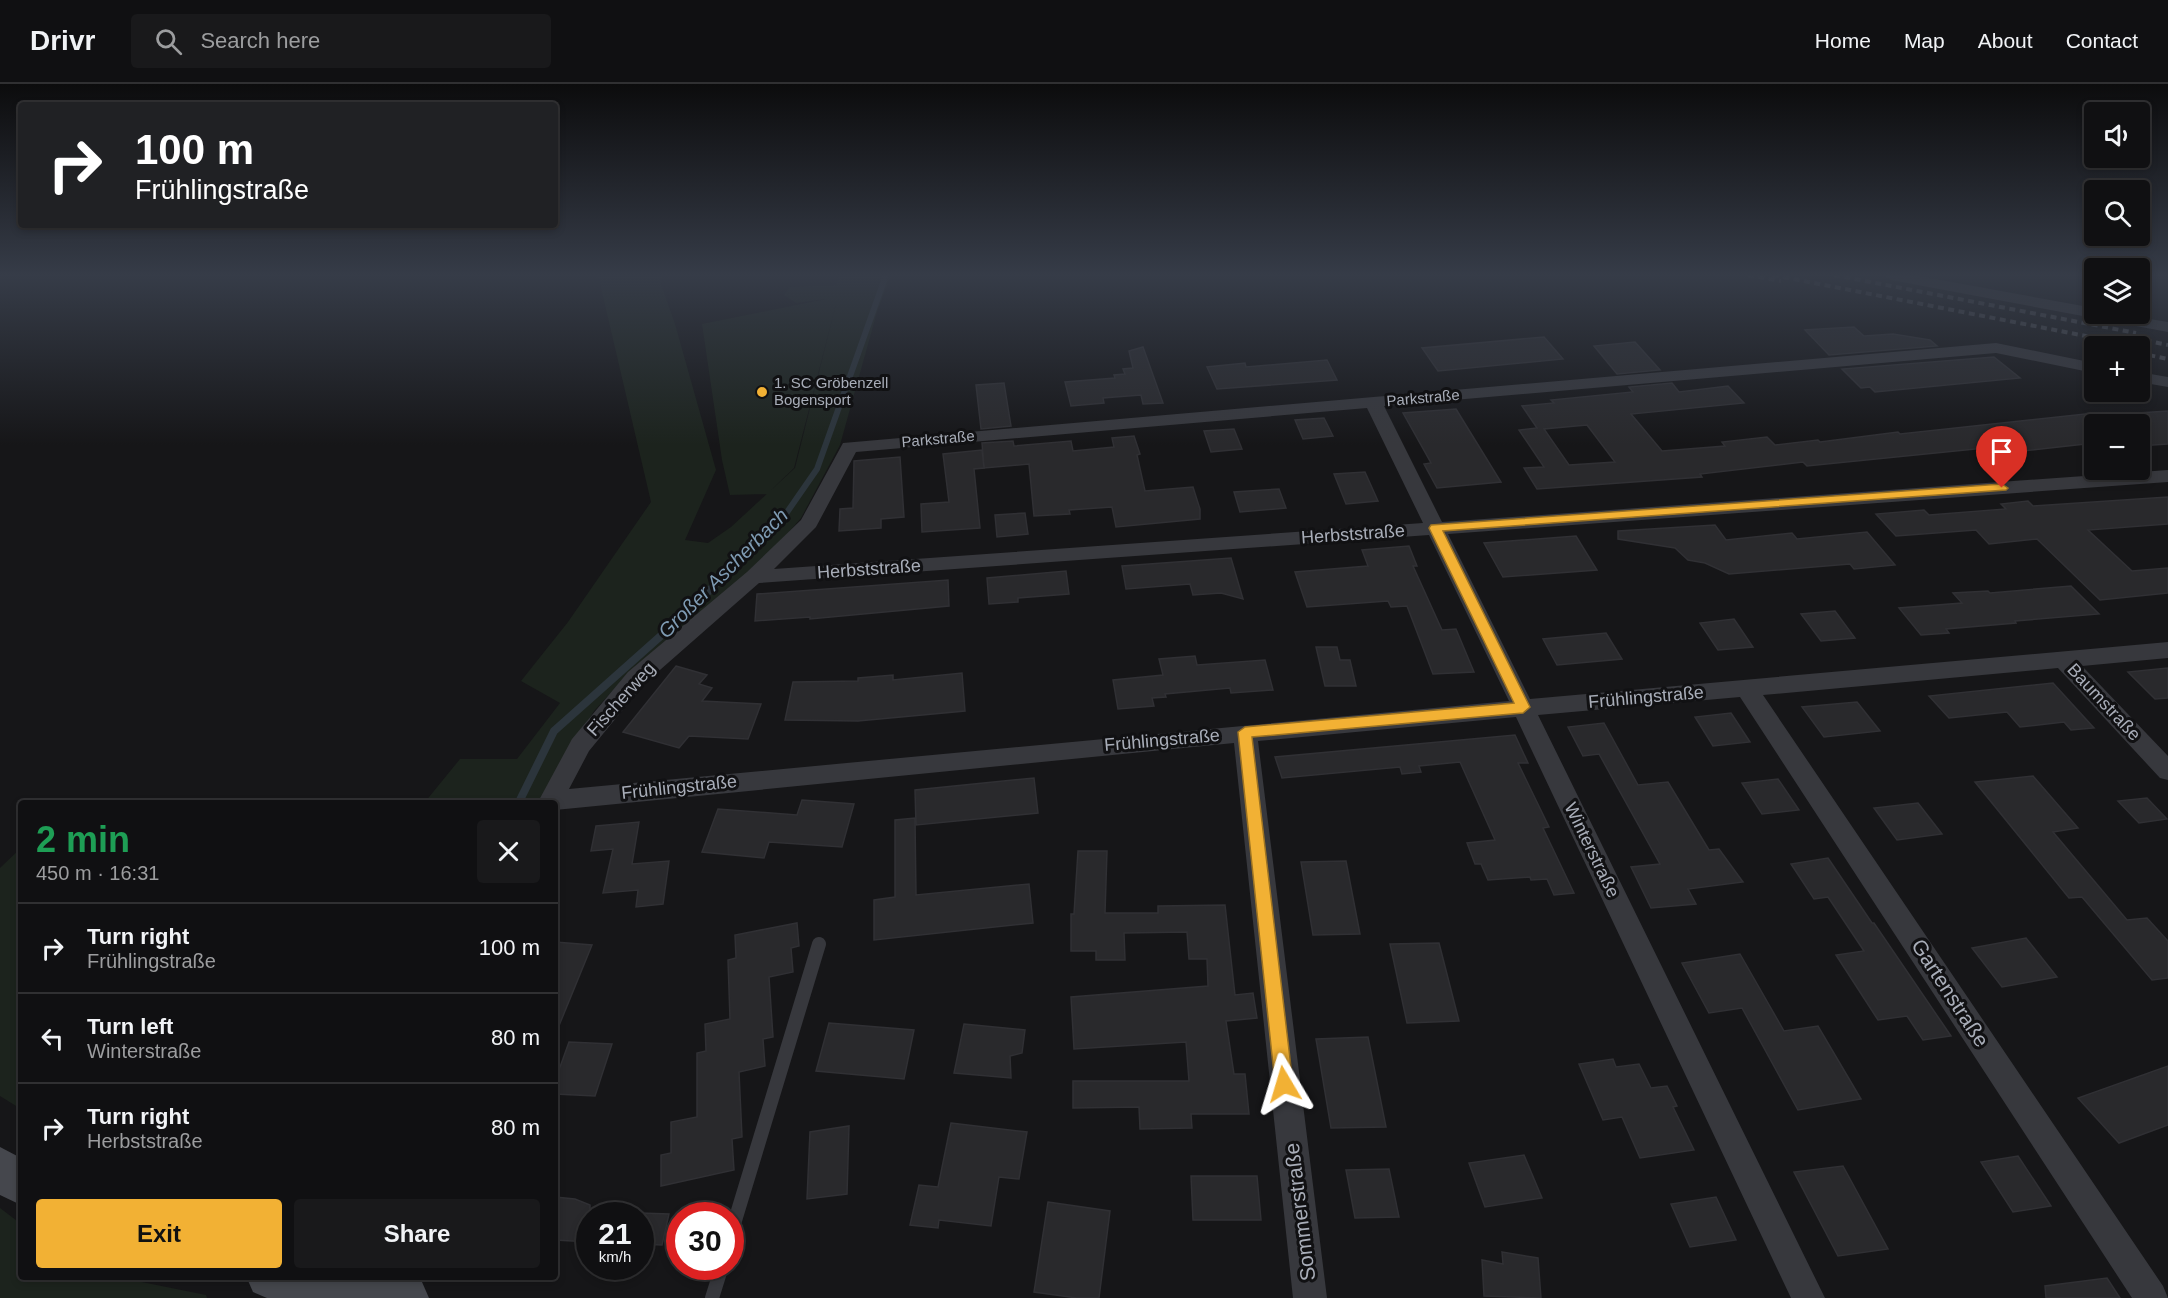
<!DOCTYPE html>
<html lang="en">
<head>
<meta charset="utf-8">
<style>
	body { margin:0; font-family:Helvetica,sans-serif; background:#19191b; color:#f1f3f6; height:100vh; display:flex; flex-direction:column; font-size:22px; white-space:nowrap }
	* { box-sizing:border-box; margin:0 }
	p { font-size:20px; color:#9c9d9f }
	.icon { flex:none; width:33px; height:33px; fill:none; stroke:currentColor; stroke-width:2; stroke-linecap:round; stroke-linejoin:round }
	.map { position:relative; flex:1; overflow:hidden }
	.sheet { position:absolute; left:18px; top:716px; width:540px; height:480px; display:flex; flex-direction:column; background:#101012; border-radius:6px; box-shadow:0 3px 9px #0003,0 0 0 2px #303032 }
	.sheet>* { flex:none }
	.guide { position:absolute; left:18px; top:18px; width:540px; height:126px; border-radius:6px; box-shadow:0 3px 9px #0003,0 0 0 2px #303032; background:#202124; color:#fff; overflow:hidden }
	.controls { position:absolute; left:2084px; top:18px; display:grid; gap:12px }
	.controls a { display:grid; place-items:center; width:66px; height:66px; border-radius:6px; background:#101012; box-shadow:0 3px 9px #0003,0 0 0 2px #303032; font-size:30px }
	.speed { position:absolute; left:576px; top:1118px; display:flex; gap:12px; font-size:30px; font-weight:700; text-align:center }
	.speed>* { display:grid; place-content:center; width:78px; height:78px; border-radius:50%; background:#101012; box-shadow:0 3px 9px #0003,0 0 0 2px #303032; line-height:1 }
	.speed small { font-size:15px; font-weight:400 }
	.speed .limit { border:9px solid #d22; background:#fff; color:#111 }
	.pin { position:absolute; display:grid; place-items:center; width:51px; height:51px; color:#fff; margin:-62px -26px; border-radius:50% 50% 50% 0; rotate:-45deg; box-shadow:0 0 6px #0007 }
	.pin .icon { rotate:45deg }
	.me { position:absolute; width:66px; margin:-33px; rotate:353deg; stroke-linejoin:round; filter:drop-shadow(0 0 4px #0008) }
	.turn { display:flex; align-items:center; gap:21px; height:126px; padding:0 18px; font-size:27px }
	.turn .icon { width:78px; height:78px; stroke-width:2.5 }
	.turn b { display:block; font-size:42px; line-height:51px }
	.round { display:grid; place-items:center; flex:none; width:63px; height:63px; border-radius:6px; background:#19191b }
	.overview { display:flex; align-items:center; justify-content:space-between; height:102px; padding:0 18px }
	h1 { font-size:36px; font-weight:600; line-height:45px; color:#1e9e55 }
	.action { display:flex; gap:12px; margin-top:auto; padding:12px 18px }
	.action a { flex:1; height:69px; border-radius:6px; background:#f2b134; color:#111; font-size:24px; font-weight:600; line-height:69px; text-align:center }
	.action a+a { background:#19191b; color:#f1f3f6 }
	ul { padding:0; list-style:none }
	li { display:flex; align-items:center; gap:18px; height:90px; padding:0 18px; border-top:2px solid #303032 }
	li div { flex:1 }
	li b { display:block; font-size:22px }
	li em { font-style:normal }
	header { display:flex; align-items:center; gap:36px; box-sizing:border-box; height:84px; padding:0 30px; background:#101012; border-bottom:2px solid #303032 }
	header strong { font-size:28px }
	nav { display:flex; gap:33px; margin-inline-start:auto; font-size:21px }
	.search { width:420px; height:54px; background:#19191b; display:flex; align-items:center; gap:15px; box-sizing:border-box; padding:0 21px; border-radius:6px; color:#9c9d9f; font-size:22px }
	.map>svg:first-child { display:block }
	.green { fill:#1c231d }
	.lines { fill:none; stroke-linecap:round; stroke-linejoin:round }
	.stream-far1 { stroke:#2c353c; stroke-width:6 }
	.stream { stroke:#2c353c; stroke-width:8 }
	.building { fill:#29292c; stroke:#303034; stroke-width:1.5; fill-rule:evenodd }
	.service { stroke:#37383d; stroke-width:14 }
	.minor { fill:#37383d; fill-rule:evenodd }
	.secondary { fill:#45474d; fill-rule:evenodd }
	.rail { stroke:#4a4c52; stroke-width:4; stroke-dasharray:6 4.5; stroke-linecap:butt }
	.route { fill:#f2b134; stroke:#9d7322; stroke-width:1.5 }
	.poi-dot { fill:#f2b134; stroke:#111113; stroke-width:2 }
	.labels { text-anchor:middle; stroke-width:6; stroke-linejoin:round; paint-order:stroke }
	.far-poi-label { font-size:15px; fill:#a8adb8; stroke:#111113; text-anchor:start }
	.far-street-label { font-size:15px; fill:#a8adb8; stroke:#111113 }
	.street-label { font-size:18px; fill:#a8adb8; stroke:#111113 }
	.water-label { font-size:20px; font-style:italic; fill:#7f9bb3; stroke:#111113 }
	.near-street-label { font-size:21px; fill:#a8adb8; stroke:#111113 }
</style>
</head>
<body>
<header>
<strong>Drivr</strong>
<div class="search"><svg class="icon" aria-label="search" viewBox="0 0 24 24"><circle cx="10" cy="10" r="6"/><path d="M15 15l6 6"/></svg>Search here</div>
<nav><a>Home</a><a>Map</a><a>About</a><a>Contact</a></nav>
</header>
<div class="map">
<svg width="2168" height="1214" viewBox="0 0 2168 1214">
	<rect width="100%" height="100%" fill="#161618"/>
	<g class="green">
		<path d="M598,191H662L661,200L675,240L716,386L685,456L708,459L731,443L795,384L838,212L794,384L767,410L730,411L722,376L702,240L826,215L796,219L784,211L789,203L837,201L838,191H891L877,228L840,361L801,434L766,475L629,589L594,627L540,718H425L460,675H517L560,619L521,597L568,538L651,418Z"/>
		<path d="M21,764V1025L0,1012V784Z"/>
		<path d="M0,1124L21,1140V1192L117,1193L206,1211L207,1214H0Z"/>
	</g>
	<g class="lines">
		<path class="stream-far1" d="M767,450L783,434L817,385L886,191"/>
		<path class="stream" d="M519,718L554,647L682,533L769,448"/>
	</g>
	<g class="building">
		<path d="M1854,243L1864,252L1893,250L1930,256L1937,262L1829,271L1805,246Z"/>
		<path d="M1544,253L1563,275L1438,287L1422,264Z"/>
		<path d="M1635,258L1660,286L1617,290L1594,262Z"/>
		<path d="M1143,263L1163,319L1143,320L1141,311L1103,314L1104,319L1071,322L1065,298L1115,294L1114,291L1125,290L1123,285L1133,284L1129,267Z"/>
		<path d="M1994,273L2020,294L1875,308L1870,303L1861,304L1842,285Z"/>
		<path d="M1327,276L1337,296L1217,305L1207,283L1245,279L1246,283Z"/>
		<path d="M1004,299L1011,342L981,345L976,301Z"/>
		<path d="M1672,299L1679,308L1728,302L1744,319L1631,330L1662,367L1725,362L1722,358L1767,353L1775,361L1818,356L1820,358L1898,348L1900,350L2094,329V359L2022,367L2015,361L1807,382L1803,378L1700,390L1702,393L1537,405L1524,384L1544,383L1519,346L1537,344L1522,322L1554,319L1551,316L1633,308L1629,303ZM1587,341L1615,378L1569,381L1544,345Z"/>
		<path d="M1456,325L1501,398L1437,404L1424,380L1431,379L1403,329Z"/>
		<path d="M2168,327V360L2139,362V329Z"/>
		<path d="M1324,334L1333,352L1303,355L1295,336Z"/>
		<path d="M1234,345L1242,365L1211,368L1204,347Z"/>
		<path d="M1134,352L1140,370L1137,371L1145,407L1193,403L1200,425V435L1116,443L1112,423L1069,426L1070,430L1034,432L1029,380L984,384L982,359L1013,357L1014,362L1071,357L1073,367L1114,363L1112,354Z"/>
		<path d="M982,366L984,384L974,385L980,444L922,448L921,420L949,418L943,370Z"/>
		<path d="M900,373L904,433L881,435V444L839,447L840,425L853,424L854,377Z"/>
		<path d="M1365,388L1378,417L1346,420L1334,390Z"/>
		<path d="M1279,405L1286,424L1240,428L1234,408Z"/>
		<path d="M2168,413V440L2088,446L2132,487L2168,484V509L2100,516L2037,455L1989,460L1976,446L1896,452L1876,430L1924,426L1929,431L2006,425L2001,420L2028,417L2033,422Z"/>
		<path d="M1025,429L1028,450L997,453L995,431Z"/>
		<path d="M1715,441L1726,456L1792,449L1797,455L1867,448L1895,481L1854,485L1850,480L1729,490L1705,479L1688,476L1675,464L1618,455V447Z"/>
		<path d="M1576,452L1597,486L1503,493L1484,459Z"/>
		<path d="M1409,462L1417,482H1413L1442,546L1456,545L1474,588L1433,590L1407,522L1391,523L1388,517L1307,523L1295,488L1368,482L1362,466Z"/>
		<path d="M1231,474L1243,515L1221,509L1193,511L1190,500L1126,505L1122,482Z"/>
		<path d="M1066,487L1069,510L1018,514V518L989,520L987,494Z"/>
		<path d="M948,496L949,522L810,535V533L755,537L757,510Z"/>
		<path d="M2071,502L2099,530L2015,537L2016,539L1946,545L1949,549L1921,551L1899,524L1962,519L1953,509L1988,507L1990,509Z"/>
		<path d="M1835,527L1855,554L1821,557L1801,530Z"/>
		<path d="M1734,535L1753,563L1718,566L1700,539Z"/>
		<path d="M1606,549L1622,575L1557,581L1543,555Z"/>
		<path d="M1316,563H1337L1340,576H1350L1356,602H1325Z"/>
		<path d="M1195,572L1197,581L1265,576L1273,606L1231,609L1230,604L1165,610L1166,613L1152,614L1154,622L1118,625L1113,596L1163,591L1159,575Z"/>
		<path d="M676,582L707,591L699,600L712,604L702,617L761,620L748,655L689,652L679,664L623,648Z"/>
		<path d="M2168,584V614L2155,615L2128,588Z"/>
		<path d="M962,589L965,627L858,637L785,636L793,598L858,597V594L893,591V596Z"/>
		<path d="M2053,599L2094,644L2071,646L2064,638L2020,643L2007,628L1949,634L1929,612Z"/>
		<path d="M1857,618L1880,647L1824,653L1802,623Z"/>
		<path d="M1731,629L1750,658L1713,662L1695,633Z"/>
		<path d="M1604,639L1638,701L1668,698L1709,766L1719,765L1743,798L1688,805L1696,820L1651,824L1631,783L1660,780L1599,670L1583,672L1568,643Z"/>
		<path d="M1515,651L1528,679H1518L1549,743L1543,744L1574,809L1554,811L1547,795L1531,796L1530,793L1488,796L1481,780H1475L1467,759L1495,756L1460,678L1419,682L1421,688L1402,690L1400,683L1282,694L1275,673Z"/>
		<path d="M2033,692L2078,744L2053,748L2127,836L2147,834L2168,857V894L2152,896L2082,813L2069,814L1975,698Z"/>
		<path d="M1034,694L1038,729L916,741L915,706Z"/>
		<path d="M1778,695L1799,726L1762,730L1742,699Z"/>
		<path d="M2147,714L2167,735L2139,739L2118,717Z"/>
		<path d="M802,716L854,720L842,763L769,758L764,774L702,768L718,725L797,731Z"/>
		<path d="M1918,719L1942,750L1897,756L1874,724Z"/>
		<path d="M915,734L916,811L1029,800L1033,839L874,856V816L895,813V736Z"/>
		<path d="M639,738L632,780L669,777L663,820L636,823L638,806L603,809L613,765L591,767L596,742Z"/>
		<path d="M1078,767H1107L1105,829H1158V822L1225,821L1235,911L1253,909L1257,934L1226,937L1234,990H1245L1249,1030H1191L1192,1044L1140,1045L1139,1023L1073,1024V997H1189L1186,958L1074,965L1071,913L1208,902L1207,875H1189L1187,848L1124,849L1125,876H1096V867H1071V830H1074Z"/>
		<path d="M1828,774L1872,839H1874L1951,952L1923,956L1907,932L1878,936L1836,871L1864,867L1828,813L1814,815L1791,780Z"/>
		<path d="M1346,777L1360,850L1313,851L1301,778Z"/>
		<path d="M797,839L799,862L791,864L793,888L769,893L773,953L763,955L765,982L739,988L742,1053L732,1055L734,1086L661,1102V1071L671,1069V1038L697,1033V969L706,967L705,940L730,935L728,876L736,874L735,851Z"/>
		<path d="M2026,854L2057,893L2002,903L1972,864Z"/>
		<path d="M555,858L592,861L556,949H555Z"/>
		<path d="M1439,859L1459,937L1407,939L1390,860Z"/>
		<path d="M1740,870L1784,947L1818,942L1861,1015L1798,1026L1742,924L1709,929L1682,879Z"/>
		<path d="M829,939L914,946L904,995L816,987Z"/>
		<path d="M964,940L1025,946L1022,969L1010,972L1011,994L954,989Z"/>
		<path d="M1368,953L1386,1043L1331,1044L1316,955Z"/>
		<path d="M569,958L612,960L595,1012L555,1010V997Z"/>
		<path d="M1613,975L1616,983L1639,980L1651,1004L1667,1002L1677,1022L1673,1023L1694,1066L1640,1074L1622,1033L1603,1036L1579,980Z"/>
		<path d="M2168,982V1041L2119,1059L2078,1014Z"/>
		<path d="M951,1039L1027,1048L1019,1095L999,1093L991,1142L939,1136L938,1144L910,1141L919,1101L938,1103Z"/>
		<path d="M849,1042L847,1110L807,1115L810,1048Z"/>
		<path d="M1524,1071L1542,1114L1485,1123L1469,1079Z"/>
		<path d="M2018,1072L2051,1122L2013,1128L1981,1078Z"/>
		<path d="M1843,1082L1888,1165L1838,1172L1794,1088Z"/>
		<path d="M1389,1085L1399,1133L1355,1134L1346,1086Z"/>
		<path d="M1191,1092H1257L1261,1136H1193Z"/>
		<path d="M555,1113L575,1115L590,1121V1158L555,1156Z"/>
		<path d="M1716,1113L1736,1156L1690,1163L1671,1120Z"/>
		<path d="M1048,1118L1110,1127L1099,1214H1077L1034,1208Z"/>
		<path d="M640,1129L669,1130L662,1161L640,1160Z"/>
		<path d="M1502,1168L1538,1174L1541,1214L1484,1212L1482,1176L1503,1180Z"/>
		<path d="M2107,1194L2120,1214H2046L2045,1202Z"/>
	</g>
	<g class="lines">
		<g class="service">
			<path d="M730,1153L819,860"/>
			<path d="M712,1214L722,1182"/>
		</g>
		<g class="minor">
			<path d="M1883,191H1913L2094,224V230H2119L2168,238V248L1891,196Z"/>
			<path d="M1996,259L2094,279V289L1996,269L1384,322L1442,438L2168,386V398L1448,450L1530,615L2168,558V574L2082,582L2168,672V696L2160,694L2058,584L1763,611L2163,1202L2168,1214H2132L1740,613L1538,631L1825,1214H1791L1516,633L1258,657L1327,1214H1293L1234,659L555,726V718H538L572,655L628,588L747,488L801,436L843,359ZM1367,324L1423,439L774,485L816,443L856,368ZM1429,451L1509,617L569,705L589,667L644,600L759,499Z"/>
			<path d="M2139,288L2168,293V303L2139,298Z"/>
		</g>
		<g class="secondary">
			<path d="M0,1063L21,1074V1121L0,1111Z"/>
			<path d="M246,1192H410L422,1198L429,1214H267L253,1208Z"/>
		</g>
		<g class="rail">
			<path d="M1748,191L1781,197"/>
			<path d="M1773,191L2137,262"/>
			<path d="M1834,191L2136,249"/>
			<path d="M2125,252L2168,261"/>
			<path d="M2139,269L2168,275"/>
		</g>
	</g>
	<linearGradient id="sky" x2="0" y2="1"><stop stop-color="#0c0c0d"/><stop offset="0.53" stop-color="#363c48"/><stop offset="1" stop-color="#363c48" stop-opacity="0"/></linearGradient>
	<rect width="2168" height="361" fill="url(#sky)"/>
	<path class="route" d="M2002,400L2008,404L2006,406L1443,447L1530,623L1523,629L1252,653L1293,1000L1290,1006L1284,1009L1278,1006L1275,1000L1238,648L1245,643L1514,619L1429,444L1431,441Z"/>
	<circle class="poi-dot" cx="762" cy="308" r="6"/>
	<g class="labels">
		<g class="far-poi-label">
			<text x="774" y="304">1. SC Gröbenzell<tspan x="774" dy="17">Bogensport</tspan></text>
		</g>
		<g class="far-street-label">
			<text transform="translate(1423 314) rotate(-5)" y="5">Parkstraße</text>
			<text transform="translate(938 355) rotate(-5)" y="5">Parkstraße</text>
		</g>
		<g class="street-label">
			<text transform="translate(1353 450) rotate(-4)" y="6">Herbststraße</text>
			<text transform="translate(869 485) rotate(-4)" y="6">Herbststraße</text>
			<text transform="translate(1646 613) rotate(-5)" y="6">Frühlingstraße</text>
			<text transform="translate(621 615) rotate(-48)" y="6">Fischerweg</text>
			<text transform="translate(2104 618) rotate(47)" y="6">Baumstraße</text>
			<text transform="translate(1162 656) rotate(-5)" y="6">Frühlingstraße</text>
			<text transform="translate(679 703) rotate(-6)" y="6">Frühlingstraße</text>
			<text transform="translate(1592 766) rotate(64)" y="6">Winterstraße</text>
		</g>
		<g class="water-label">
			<text transform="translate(723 489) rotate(-45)" y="7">Großer Ascherbach</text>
		</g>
		<g class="near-street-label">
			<text transform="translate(1950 909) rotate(57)" y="7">Gartenstraße</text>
			<text transform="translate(1300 1128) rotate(-97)" y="7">Sommerstraße</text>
		</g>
	</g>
</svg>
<div class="controls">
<a><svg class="icon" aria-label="sound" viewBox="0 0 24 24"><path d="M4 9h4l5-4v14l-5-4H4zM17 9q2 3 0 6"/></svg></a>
<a><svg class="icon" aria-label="search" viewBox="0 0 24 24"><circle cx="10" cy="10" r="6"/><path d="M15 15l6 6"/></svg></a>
<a><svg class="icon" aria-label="layers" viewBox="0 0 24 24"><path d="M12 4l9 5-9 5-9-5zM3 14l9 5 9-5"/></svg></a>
<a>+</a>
<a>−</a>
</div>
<div class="speed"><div>21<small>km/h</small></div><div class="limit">30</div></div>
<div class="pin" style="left:2002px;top:404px;background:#d93025"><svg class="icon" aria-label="arrive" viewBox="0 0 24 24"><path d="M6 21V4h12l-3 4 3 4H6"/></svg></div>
<svg class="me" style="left:1284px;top:1000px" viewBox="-20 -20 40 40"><path d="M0-17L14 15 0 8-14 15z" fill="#f2b134" stroke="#fff" stroke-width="4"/></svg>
<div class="guide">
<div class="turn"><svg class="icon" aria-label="right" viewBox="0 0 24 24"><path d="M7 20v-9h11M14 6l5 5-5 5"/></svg><div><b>100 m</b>Frühlingstraße</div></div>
</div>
<section class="sheet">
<div class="overview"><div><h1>2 min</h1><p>450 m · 16:31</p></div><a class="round"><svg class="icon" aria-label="close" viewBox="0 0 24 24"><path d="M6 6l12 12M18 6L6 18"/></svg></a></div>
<ul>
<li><svg class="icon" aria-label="right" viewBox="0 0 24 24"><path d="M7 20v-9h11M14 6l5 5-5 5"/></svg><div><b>Turn right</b><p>Frühlingstraße</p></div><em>100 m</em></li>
<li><svg class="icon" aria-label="left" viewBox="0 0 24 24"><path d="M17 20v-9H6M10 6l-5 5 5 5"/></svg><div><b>Turn left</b><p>Winterstraße</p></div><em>80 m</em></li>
<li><svg class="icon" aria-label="right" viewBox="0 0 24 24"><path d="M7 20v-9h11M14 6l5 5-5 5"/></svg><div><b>Turn right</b><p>Herbststraße</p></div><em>80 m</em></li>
</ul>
<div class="action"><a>Exit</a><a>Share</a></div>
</section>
</div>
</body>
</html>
